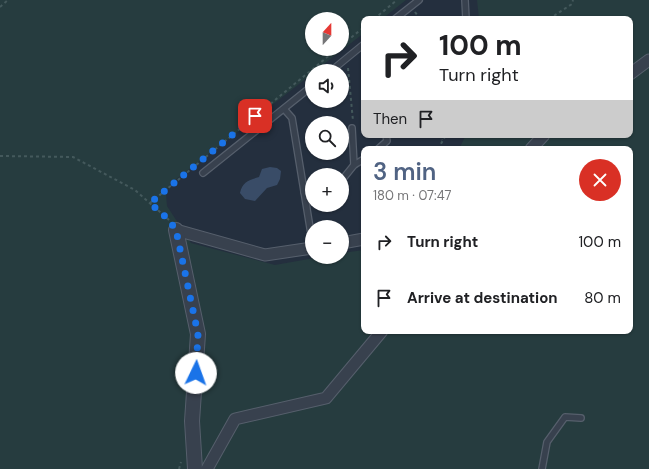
<!DOCTYPE html>
<html lang="en">
<head>
<meta charset="utf-8">
<style>
	body { margin:0; font-family:"DM Sans",sans-serif; background:#f6f6f6; color:#202124; height:100vh; display:flex; flex-direction:column; font-size:15px; white-space:nowrap }
	* { box-sizing:border-box; margin:0 }
	p { font-size:13px; color:#757577 }
	.icon { flex:none; width:22px; height:22px; fill:none; stroke:currentColor; stroke-width:2; stroke-linecap:round; stroke-linejoin:round }
	.map { position:relative; flex:1; overflow:hidden }
	.panel { position:absolute; left:361px; top:146px; width:272px; height:188px; display:flex; flex-direction:column; background:#fff; border-radius:8px; box-shadow:0 1px 3px #0004 }
	.panel>* { flex:none }
	.hud { position:absolute; left:361px; top:16px; width:272px; height:122px; border-radius:8px; box-shadow:0 1px 3px #0004; background:#fff; color:#202124; overflow:hidden }
	.needle { width:26px; rotate:21deg }
	.fabs { position:absolute; left:305px; top:12px; display:grid; gap:8px }
	.fabs a { display:grid; place-items:center; width:44px; height:44px; border-radius:50%; background:#fff; box-shadow:0 1px 3px #0004; font-size:20px }
	.pin { position:absolute; display:grid; place-items:center; width:34px; height:34px; color:#fff; margin:-17px; border-radius:8px; box-shadow:0 2px 6px #0006 }
	.me { position:absolute; width:44px; margin:-22px; rotate:3deg; stroke-linejoin:round; filter:drop-shadow(0 0 3px #0008) }
	.turn { display:flex; align-items:center; gap:14px; height:84px; padding:0 12px; font-size:18px }
	.turn .icon { width:52px; height:52px; stroke-width:2.5 }
	.turn b { display:block; font-size:28px; line-height:34px }
	.then { display:flex; align-items:center; height:38px; padding:0 12px; background:#0003; gap:8px; font-size:15px }
	.round { display:grid; place-items:center; flex:none; width:42px; height:42px; border-radius:21px; background:#f6f6f6 }
	.headline { display:flex; align-items:center; justify-content:space-between; height:68px; padding:0 12px }
	h1 { font-size:24px; font-weight:600; line-height:30px; color:#506383 }
	ul { padding:0; list-style:none }
	li { display:flex; align-items:center; gap:12px; height:56px; padding:0 12px }
	li div { flex:1 }
	li b { display:block; font-size:15px }
	li em { font-style:normal }
	.map>svg:first-child { display:block }
	.green { fill:#263c3f; fill-rule:evenodd }
	.water { fill:#394c67 }
	.lines { fill:none; stroke-linecap:round; stroke-linejoin:round }
	.service-casing { stroke:#565f6c; stroke-width:8 }
	.minor-casing { stroke:#565f6c; stroke-width:13 }
	.tertiary-casing { stroke:#565f6c; stroke-width:16 }
	.path { stroke:#44595c; stroke-width:2; stroke-dasharray:3 3; stroke-linecap:butt }
	.service { stroke:#38414e; stroke-width:5.5 }
	.minor { stroke:#38414e; stroke-width:11 }
	.tertiary { stroke:#38414e; stroke-width:14 }
	.route { stroke:#1a73e8; stroke-width:7; stroke-dasharray:0 12.6 }
</style>
</head>
<body>
<div class="map">
<svg width="649" height="469" viewBox="0 0 649 469">
	<rect width="100%" height="100%" fill="#242f3e"/>
	<path class="green" d="M0,0H406L382,19H364V33L315,71H312V74L170,184L166,194L167,206L191,243L275,265L320,257H342V253L364,250V331H630V149H459L466,135H630V19H479L477,0H649V469H0ZM312,19H342V49H312Z"/>
	<path class="water" d="M270,167L277,168L281,171L280,179L277,185L267,188L255,201L245,199L240,193C242,182 249,180 259,177L262,169Z"/>
	<g class="lines">
		<g class="service-casing">
			<g id="service">
				<path d="M465,0L466,19"/>
				<path d="M395,19L419,0"/>
				<path d="M331,71L364,44"/>
				<path d="M284,109L292,118L312,240"/>
				<path d="M352,128L354,165"/>
				<path d="M378,149L387,141L386,135"/>
				<path d="M203,173L312,86"/>
				<path d="M342,180L354,165L364,159"/>
				<path d="M304,192L312,190"/>
				<path d="M542,469L547,442L565,417L581,418"/>
			</g>
		</g>
		<g class="minor-casing">
			<g id="minor">
				<path d="M630,74L649,60"/>
				<path d="M531,149L544,135"/>
				<path d="M176,230L265,255L312,248"/>
				<path d="M342,243L364,239"/>
				<path d="M207,469L235,419L326,398L382,331"/>
			</g>
		</g>
		<g class="tertiary-casing">
			<path id="tertiary" d="M176,230L198,334L192,421L195,469"/>
		</g>
		<g class="path">
			<path d="M0,7L8,0"/>
			<path d="M415,12L420,19"/>
			<path d="M374,19L397,0"/>
			<path d="M549,19L572,4L573,0"/>
			<path d="M342,45L364,27"/>
			<path d="M348,68L353,121"/>
			<path d="M438,135L442,140"/>
			<path d="M438,149L446,135"/>
			<path d="M0,156L73,157L135,190L169,220"/>
			<path d="M150,203L337,49"/>
			<path d="M179,469L181,462"/>
		</g>
		<use href="#service" class="service"/>
		<use href="#minor" class="minor"/>
		<use href="#tertiary" class="tertiary"/>
	</g>
	<g class="lines">
		<path class="route" d="M196,373L198,334L176,230L168,219L150,203L255,116"/>
	</g>
</svg>
<div class="fabs">
<a><svg class="needle" viewBox="-14 -14 28 28"><path d="M0-13l5 13h-10z" fill="#e53935"/><path d="M0 13l5-13h-10z" fill="#757577"/></svg></a>
<a><svg class="icon" aria-label="sound" viewBox="0 0 24 24"><path d="M4 9h4l5-4v14l-5-4H4zM17 9q2 3 0 6"/></svg></a>
<a><svg class="icon" aria-label="search" viewBox="0 0 24 24"><circle cx="10" cy="10" r="6"/><path d="M15 15l6 6"/></svg></a>
<a>+</a>
<a>−</a>
</div>
<div class="pin" style="left:255px;top:116px;background:#d93025"><svg class="icon" aria-label="arrive" viewBox="0 0 24 24"><path d="M6 21V4h12l-3 4 3 4H6"/></svg></div>
<svg class="me" style="left:196px;top:373px" viewBox="-20 -20 40 40"><circle r="19" fill="#fff"/><path d="M0-13L10 11 0 6-10 11z" fill="#1a73e8"/></svg>
<div class="hud">
<div class="turn"><svg class="icon" aria-label="right" viewBox="0 0 24 24"><path d="M7 20v-9h11M14 6l5 5-5 5"/></svg><div><b>100 m</b>Turn right</div></div>
<div class="then">Then<svg class="icon" aria-label="arrive" viewBox="0 0 24 24"><path d="M6 21V4h12l-3 4 3 4H6"/></svg></div>
</div>
<section class="panel">
<div class="headline"><div><h1>3 min</h1><p>180 m · 07:47</p></div><a class="round" style="background:#d93025;color:#fff"><svg class="icon" aria-label="close" viewBox="0 0 24 24"><path d="M6 6l12 12M18 6L6 18"/></svg></a></div>
<ul>
<li><svg class="icon" aria-label="right" viewBox="0 0 24 24"><path d="M7 20v-9h11M14 6l5 5-5 5"/></svg><div><b>Turn right</b></div><em>100 m</em></li>
<li><svg class="icon" aria-label="arrive" viewBox="0 0 24 24"><path d="M6 21V4h12l-3 4 3 4H6"/></svg><div><b>Arrive at destination</b></div><em>80 m</em></li>
</ul>
</section>
</div>
</body>
</html>
